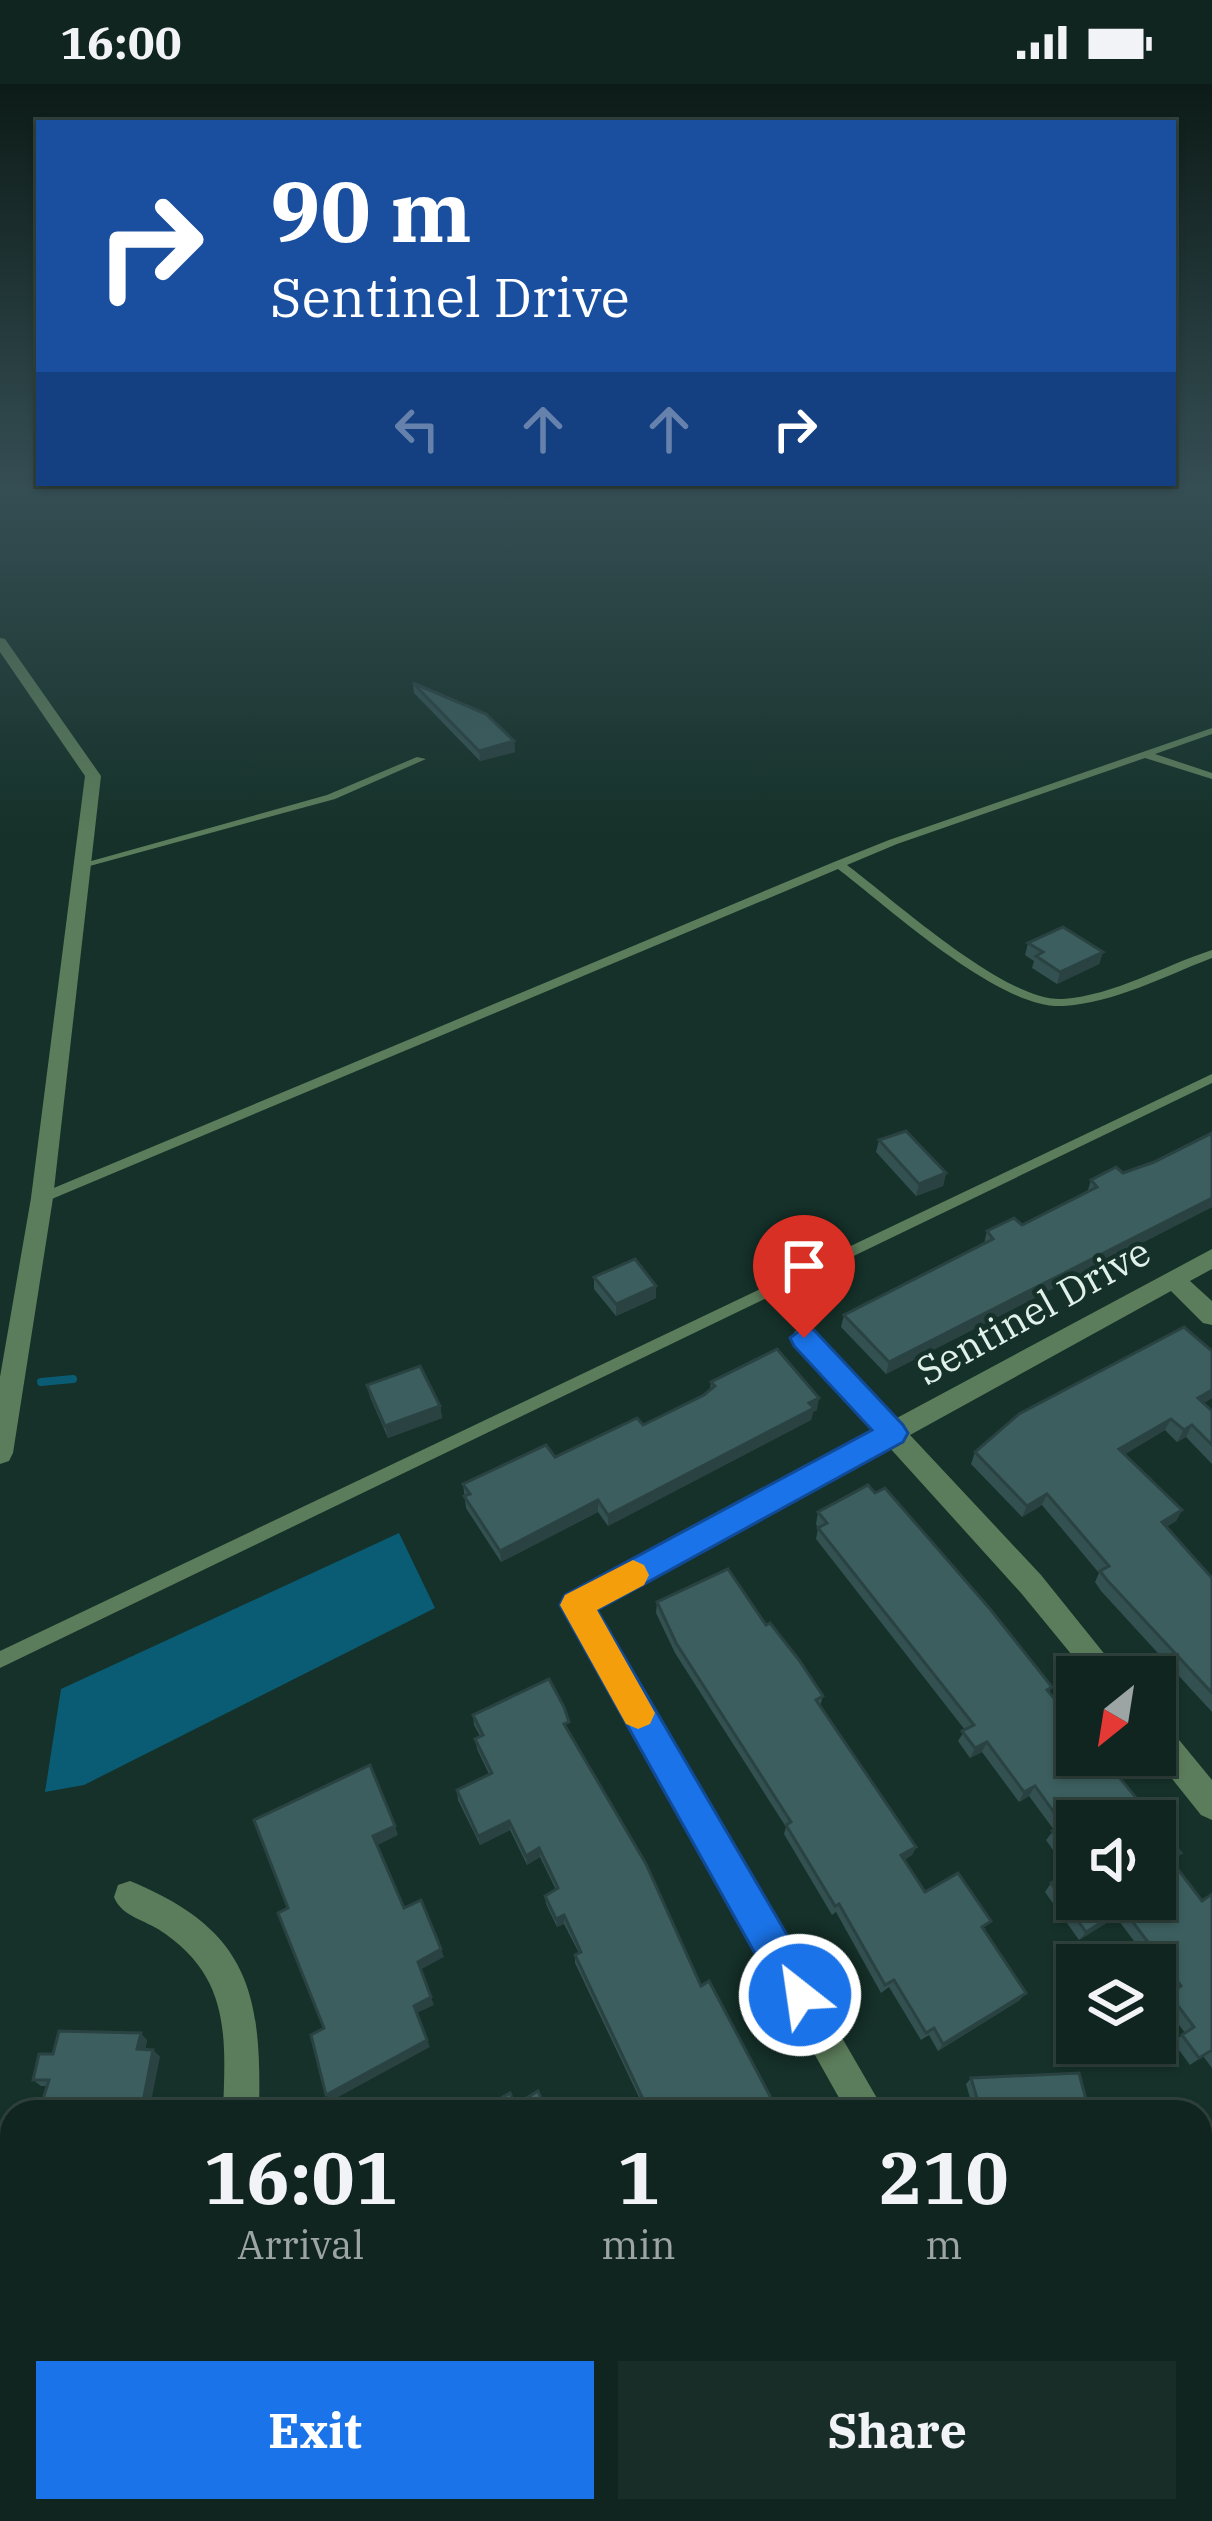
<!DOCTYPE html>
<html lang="en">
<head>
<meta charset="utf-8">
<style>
	body { margin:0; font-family:"IBM Plex Serif",serif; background:#192d28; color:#f1f3f6; height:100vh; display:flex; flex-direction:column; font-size:45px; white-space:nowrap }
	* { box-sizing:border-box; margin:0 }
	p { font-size:39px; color:#9ca5a4 }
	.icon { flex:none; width:66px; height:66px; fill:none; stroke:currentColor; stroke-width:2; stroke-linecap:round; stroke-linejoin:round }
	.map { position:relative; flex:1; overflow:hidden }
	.sheet { position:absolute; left:0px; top:2016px; width:1212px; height:423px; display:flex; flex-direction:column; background:#10251f; border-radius:36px 36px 0 0; box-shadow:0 3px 9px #0004,0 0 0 3px #30423d }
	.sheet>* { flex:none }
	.top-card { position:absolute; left:36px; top:36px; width:1140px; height:366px; border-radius:0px; box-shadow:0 3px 9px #0004,0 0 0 3px #30423d; background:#1a4fa0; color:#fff; overflow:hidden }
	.needle { width:78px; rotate:210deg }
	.tools { position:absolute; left:1056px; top:1572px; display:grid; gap:24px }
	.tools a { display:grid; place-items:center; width:120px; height:120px; border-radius:0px; background:#10251f; box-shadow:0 3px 9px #0004,0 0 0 3px #30423d; font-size:60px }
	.pin { position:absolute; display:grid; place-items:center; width:102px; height:102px; color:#fff; margin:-123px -51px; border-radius:50% 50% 50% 0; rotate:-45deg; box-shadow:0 0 12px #0007 }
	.pin .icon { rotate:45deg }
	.me { position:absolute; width:132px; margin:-66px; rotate:330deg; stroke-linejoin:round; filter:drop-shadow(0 0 9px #0008) }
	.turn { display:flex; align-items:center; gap:42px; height:252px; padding:0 36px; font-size:54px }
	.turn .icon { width:156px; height:156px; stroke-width:2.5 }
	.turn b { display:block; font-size:84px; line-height:102px }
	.lanes { display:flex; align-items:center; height:114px; padding:0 36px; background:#0003; justify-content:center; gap:60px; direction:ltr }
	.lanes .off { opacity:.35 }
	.eta { display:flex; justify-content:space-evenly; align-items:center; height:204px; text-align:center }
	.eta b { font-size:72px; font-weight:700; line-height:84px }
	.cta { display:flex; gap:24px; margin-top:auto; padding:24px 36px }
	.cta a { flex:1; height:138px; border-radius:0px; background:#1a73e8; color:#fff; font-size:48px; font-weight:700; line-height:138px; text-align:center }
	.cta a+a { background:#192d28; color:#f1f3f6 }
	.status { display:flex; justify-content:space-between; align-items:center; height:84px; padding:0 60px; background:#10251f; direction:ltr }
	.status svg { height:33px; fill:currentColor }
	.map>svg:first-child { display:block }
	.water { fill:#0a5c74 }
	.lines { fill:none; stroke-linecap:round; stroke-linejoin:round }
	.stream { stroke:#0a5c74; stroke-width:8 }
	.service { fill:#5c7d5b; fill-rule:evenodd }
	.minor { fill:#5c7d5b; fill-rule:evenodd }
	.tertiary { fill:#5c7d5b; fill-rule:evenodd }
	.wall { fill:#345151 }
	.shaded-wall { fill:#2a4242 }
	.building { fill:#3c5e5e; stroke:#2a4242; stroke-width:3 }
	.route { fill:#1a73e8; stroke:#114b97; stroke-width:3 }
	.slow { fill:#f59e0b }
	.labels { text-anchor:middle; stroke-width:9; stroke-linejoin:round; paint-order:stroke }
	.street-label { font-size:39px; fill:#e0f1ea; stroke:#153129 }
</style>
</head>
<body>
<div class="status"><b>16:00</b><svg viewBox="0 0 49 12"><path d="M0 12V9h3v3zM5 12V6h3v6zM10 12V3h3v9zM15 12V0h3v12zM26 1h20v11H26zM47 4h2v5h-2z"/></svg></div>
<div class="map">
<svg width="1212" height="2437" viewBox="0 0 1212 2437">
	<rect width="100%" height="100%" fill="#153129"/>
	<path class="water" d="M399,1449L435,1524L84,1701L45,1708L61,1605Z"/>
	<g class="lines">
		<path class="stream" d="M41,1298L73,1295"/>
		<g class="service">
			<path d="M1212,644V650L1155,670L1212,689V695L1145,674L897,760L847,781C894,816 1007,919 1063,915C1115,911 1163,882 1212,866V874C1165,892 1114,919 1063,922C1000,926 888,823 838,785L47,1117L42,1119L35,1114L37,1111L834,778L889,756Z"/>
			<path d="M417,673L426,675L335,715L86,783L77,781L327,711Z"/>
			<path d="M1212,990V999L0,1584V1567Z"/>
		</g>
		<g class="minor">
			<path d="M1212,1165V1185L1190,1197L1212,1217V1241L1203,1239L1171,1207L910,1351L1041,1491L1123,1593H1090L1021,1509L889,1363L594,1526L885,2028H847L562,1521L566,1512L873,1346L795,1261L792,1254L795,1247H813L895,1335Z"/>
			<path d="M1155,1635L1166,1640L1212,1696V1736L1201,1731L1153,1671Z"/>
			<path d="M130,1797C249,1846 262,1908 259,2028H223C226,1950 230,1891 158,1845C141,1835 121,1831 114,1813L118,1801Z"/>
			<path d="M1212,2331V2377L1200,2382V2336Z"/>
			<rect x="171" y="2427" width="42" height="10"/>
			<path d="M1086,2427H1137L1133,2437H1082Z"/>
		</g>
		<path class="tertiary" d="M0,554L5,555L101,692L53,1114L13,1369L9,1377L0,1380V1293L31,1114L85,692L0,568Z"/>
	</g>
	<g class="wall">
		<path d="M413,599L514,657L515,668L480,677L414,609Z"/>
		<path d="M1028,859L1103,868L1099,880L1057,900L1032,884L1034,877L1025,871Z"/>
		<path d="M1212,1049V1123L886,1290L841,1243L844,1231L984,1160L987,1147L1022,1141L1087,1109L1091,1096L1123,1089L1154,1078Z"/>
		<path d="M879,1056L946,1089L943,1102L916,1112L876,1068Z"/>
		<path d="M594,1193L656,1202V1214L616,1232L594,1205Z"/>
		<path d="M1212,1267V1314L1204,1319L1212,1327V1380L1186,1353L1177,1358L1165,1346L1125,1370L1182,1426L1176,1437L1166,1443L1212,1494V1628L1101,1507L1095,1498L1099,1489L1042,1421L1022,1433L971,1380L975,1368Z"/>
		<path d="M711,1298L817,1326L813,1328L811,1336L608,1442L598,1428L501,1478L466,1424L463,1400L555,1373L643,1341L704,1311L710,1306Z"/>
		<path d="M367,1301L440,1322L442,1334L388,1354L370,1313Z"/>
		<path d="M818,1428L1052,1603L1049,1608L1202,1817L1212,1810V1984L1203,1972L1190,1981L1173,1958L1185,1949L1161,1917L1172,1908L1155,1885V1881H1152L1116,1833L1079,1856L1045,1808L1051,1799L1069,1789L1046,1756L1054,1746L1029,1712L1019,1718L982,1668L970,1674L958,1657L965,1646L816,1455L818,1444L816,1440Z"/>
		<path d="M657,1518L766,1541L823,1612L820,1622L916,1763L912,1771L904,1776L925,1808L986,1845L984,1846L1020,1916L938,1967L929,1951L921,1956L889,1903L881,1909L836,1828L832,1831L784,1750L786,1743L675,1569L656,1529Z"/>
		<path d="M473,1631L569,1648L701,1902L771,2014L768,2020L755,2028H646L575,1879V1871L579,1869L564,1840L557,1843L546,1820L545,1812L556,1806L540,1773L527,1781L510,1746L480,1761L458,1716L457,1706L489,1690L477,1665L475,1655L480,1652L474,1641Z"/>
		<path d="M147,1956L145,1966H153L160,1973L47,2002H41L33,1996L53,1970Z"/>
		<path d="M971,1994L1089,2027L1108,2028H974L966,2000Z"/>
	</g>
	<g class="shaded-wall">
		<path d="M514,657L515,668L480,677L479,667Z"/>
		<path d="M1103,868L1099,880L1057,900L1060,888Z"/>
		<path d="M946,1089L943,1102L916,1112L919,1100Z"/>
		<path d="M1212,1114V1123L886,1290L889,1278Z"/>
		<path d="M656,1202V1214L616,1232V1220Z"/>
		<path d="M1212,1306V1314L1192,1326L1198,1314Z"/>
		<path d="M819,1314L817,1326L813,1328L811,1336L608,1442V1431Z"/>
		<path d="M440,1322L442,1334L388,1354L385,1342Z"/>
		<path d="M1171,1335L1165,1346L1114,1377L1119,1365Z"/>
		<path d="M1192,1341L1186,1353L1177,1358L1184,1346Z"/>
		<path d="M1047,1410L1042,1421L1022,1433L1027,1422Z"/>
		<path d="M598,1416V1428L501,1478L500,1467Z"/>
		<path d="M1182,1426L1176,1437L1155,1450L1162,1438Z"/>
		<path d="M987,1658L982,1668L970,1674L975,1664Z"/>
		<path d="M1035,1702L1029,1712L1019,1718L1024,1708Z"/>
		<path d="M509,1737L510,1746L480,1761L478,1752Z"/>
		<path d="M395,1742L398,1751L376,1762L373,1752Z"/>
		<path d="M916,1763L912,1771L897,1780L901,1771Z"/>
		<path d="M539,1764L540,1773L527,1781L526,1772Z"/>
		<path d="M1123,1825L1116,1833L1079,1856L1086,1848Z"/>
		<path d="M564,1831V1840L557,1843L556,1835Z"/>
		<path d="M441,1865L444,1873L420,1886L418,1878Z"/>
		<path d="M1026,1909L1020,1916L938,1967L943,1960Z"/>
		<path d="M431,1913L434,1921L417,1929L414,1922Z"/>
		<path d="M141,1949L147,1956L144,1972L137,1965Z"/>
		<path d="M427,1956L430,1963L331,2017L326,2011Z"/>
		<path d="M153,1966L160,1973L149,2028H141Z"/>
		<path d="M771,2014L768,2020L755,2028H747Z"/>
	</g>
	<g class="building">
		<path d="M413,599L486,630L514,657L479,667Z"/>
		<path d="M1063,843L1103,868L1060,888L1036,872L1043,868L1028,859Z"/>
		<path d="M906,1047L946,1089L919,1100L879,1056Z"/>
		<path d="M1212,1049V1114L889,1278L844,1231L993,1155L987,1147L1014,1134L1022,1141L1097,1103L1091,1096L1116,1083L1123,1089L1154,1078Z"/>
		<path d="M635,1175L656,1202L616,1220L594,1193Z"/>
		<path d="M1184,1243L1212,1267V1306L1198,1314L1212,1327V1361L1192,1341L1184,1346L1171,1335L1119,1365L1182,1426L1162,1438L1212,1494V1609L1107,1496L1100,1487L1109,1482L1047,1410L1027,1422L975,1368L1019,1330Z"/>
		<path d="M777,1265L819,1314L809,1319L814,1324L608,1431L598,1416L500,1467L464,1412L470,1410L463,1400L546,1361L555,1373L637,1334L643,1341L704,1311L715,1302L711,1298Z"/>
		<path d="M420,1282L440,1322L385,1342L367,1301Z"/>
		<path d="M868,1401L875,1409L885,1404L990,1525L1052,1603L1047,1606L1077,1642V1671H1101L1155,1737H1077V1782L1052,1747L1063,1741L1035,1702L1024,1708L987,1658L975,1664L962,1647L974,1641L818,1444L827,1439L818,1428Z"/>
		<path d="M728,1485L766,1541L770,1539L799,1576L823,1612L816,1616L916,1763L901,1771L925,1808L958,1789L991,1837L982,1843L1026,1909L943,1960L934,1944L926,1949L894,1896L885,1901L839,1820L835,1822L786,1741L791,1738L676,1559L657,1518Z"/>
		<path d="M549,1595L564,1623L569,1638L564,1640L646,1780L701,1902L709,1897L771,2014L747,2028H649L575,1871L581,1868L564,1831L556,1835L545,1812L558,1804L539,1764L526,1772L509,1737L478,1752L457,1706L492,1689L475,1655L483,1651L473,1631Z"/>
		<path d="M370,1681L395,1742L373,1752L404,1824L421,1816L441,1865L418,1878L431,1913L414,1922L427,1956L326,2011L311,1951L324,1944L278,1829L288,1824L254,1736Z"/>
		<path d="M1155,1737L1181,1769L1170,1775L1202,1817L1212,1810V1966L1199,1974L1182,1951L1194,1943L1169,1910L1181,1902L1123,1825L1086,1848L1051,1799L1077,1784V1815H1155Z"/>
		<path d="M59,1947L141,1949L137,1965L153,1966L141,2028H39L49,1996H33L39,1970H53Z"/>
		<path d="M1079,1989L1089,2027L1108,2028H981L971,1994Z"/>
		<path d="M538,2007L547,2028H484L483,2024L510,2009L515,2021Z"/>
		<path d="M4,2165H12V2424L0,2425V2182Z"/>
		<path d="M467,2427H720L705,2437H470Z"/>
		<path d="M744,2427H763L749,2437Z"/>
	</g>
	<linearGradient id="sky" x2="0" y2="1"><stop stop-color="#0c1b17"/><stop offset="0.54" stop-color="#354e54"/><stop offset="1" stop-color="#354e54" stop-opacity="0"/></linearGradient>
	<rect width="1212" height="751" fill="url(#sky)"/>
	<path class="route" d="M804,1243L814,1246L903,1341L908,1349L903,1358L597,1526L814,1897L819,1911L814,1925L800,1931L786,1925L560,1521L565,1511L872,1346L794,1262L790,1254Z"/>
	<path class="slow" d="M633,1476L644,1481L649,1491L644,1501L597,1526L655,1629L650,1640L638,1645L626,1640L560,1521L565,1511Z"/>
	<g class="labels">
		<g class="street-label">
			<text transform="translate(1033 1227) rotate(-29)" y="14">Sentinel Drive</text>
		</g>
	</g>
</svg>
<div class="tools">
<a><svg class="needle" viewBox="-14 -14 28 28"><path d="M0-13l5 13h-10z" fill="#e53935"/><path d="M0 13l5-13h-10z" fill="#9ca5a4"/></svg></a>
<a><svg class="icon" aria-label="sound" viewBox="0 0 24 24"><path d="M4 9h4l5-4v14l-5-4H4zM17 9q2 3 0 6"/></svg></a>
<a><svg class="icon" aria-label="layers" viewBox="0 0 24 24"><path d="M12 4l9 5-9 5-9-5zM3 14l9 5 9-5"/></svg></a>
</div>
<div class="pin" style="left:804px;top:1254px;background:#d93025"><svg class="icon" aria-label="arrive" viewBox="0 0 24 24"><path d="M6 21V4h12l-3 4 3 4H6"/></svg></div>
<svg class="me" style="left:800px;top:1911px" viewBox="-20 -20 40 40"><circle r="17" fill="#1a73e8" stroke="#fff" stroke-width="3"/><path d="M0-11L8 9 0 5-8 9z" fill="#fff"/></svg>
<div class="top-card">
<div class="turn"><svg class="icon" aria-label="right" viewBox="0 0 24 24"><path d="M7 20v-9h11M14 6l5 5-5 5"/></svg><div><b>90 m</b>Sentinel Drive</div></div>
<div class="lanes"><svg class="icon off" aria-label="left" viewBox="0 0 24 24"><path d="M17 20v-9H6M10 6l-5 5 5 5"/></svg><svg class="icon off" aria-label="ahead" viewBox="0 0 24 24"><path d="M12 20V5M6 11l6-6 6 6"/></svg><svg class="icon off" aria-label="ahead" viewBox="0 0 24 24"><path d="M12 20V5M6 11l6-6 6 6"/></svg><svg class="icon" aria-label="right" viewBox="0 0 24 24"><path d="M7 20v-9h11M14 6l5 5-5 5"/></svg></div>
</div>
<section class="sheet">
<div class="eta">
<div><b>16:01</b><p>Arrival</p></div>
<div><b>1</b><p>min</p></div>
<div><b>210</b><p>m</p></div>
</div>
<div class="cta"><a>Exit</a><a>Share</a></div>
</section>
</div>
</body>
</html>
